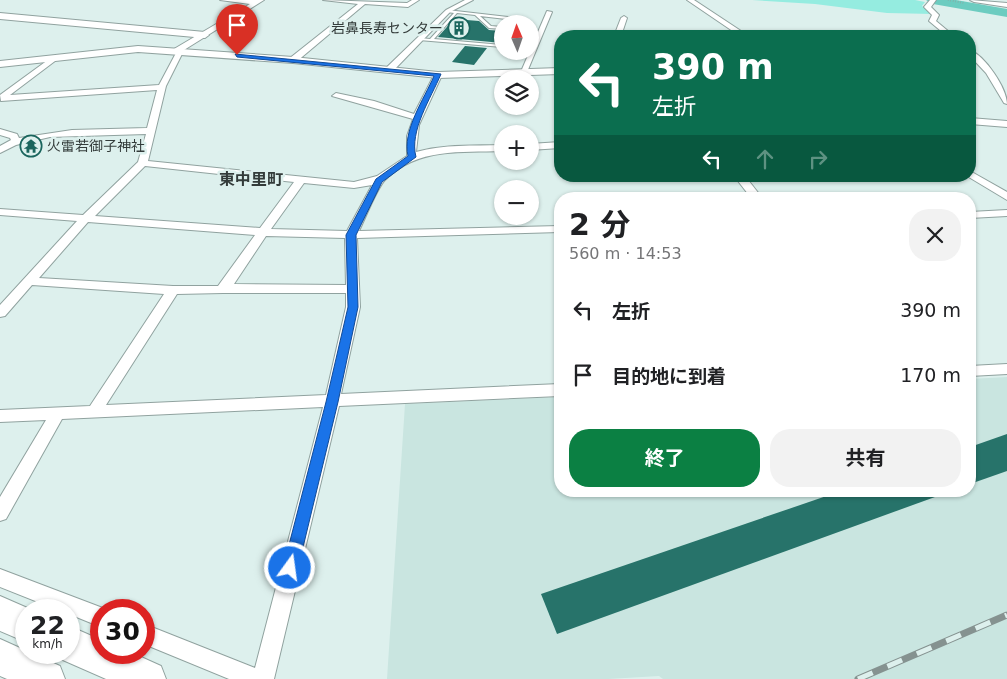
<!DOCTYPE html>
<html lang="ja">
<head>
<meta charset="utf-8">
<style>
	body { margin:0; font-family:"DejaVu Sans","Noto Sans JP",sans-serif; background:#f2f2f2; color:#202124; height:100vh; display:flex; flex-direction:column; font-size:19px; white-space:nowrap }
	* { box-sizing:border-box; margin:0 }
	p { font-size:16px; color:#757577 }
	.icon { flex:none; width:28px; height:28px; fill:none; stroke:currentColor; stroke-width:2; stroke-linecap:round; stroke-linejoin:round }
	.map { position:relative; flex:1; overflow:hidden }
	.side { position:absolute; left:554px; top:192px; width:422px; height:305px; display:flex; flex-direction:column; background:#fff; border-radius:20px; box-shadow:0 1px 4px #0004 }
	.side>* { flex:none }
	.guide { position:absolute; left:554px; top:30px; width:422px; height:152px; border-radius:20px; box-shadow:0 1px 4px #0004; background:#0b6e4f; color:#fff; overflow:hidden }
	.needle { width:32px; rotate:358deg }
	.controls { position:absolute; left:494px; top:15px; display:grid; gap:10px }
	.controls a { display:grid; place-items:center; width:45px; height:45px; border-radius:50%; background:#fff; box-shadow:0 1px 4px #0004; font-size:25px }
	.speed { position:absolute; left:15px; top:599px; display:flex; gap:10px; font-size:25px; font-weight:700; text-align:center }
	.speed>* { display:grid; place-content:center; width:65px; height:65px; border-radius:50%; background:#fff; box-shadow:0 1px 4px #0004; line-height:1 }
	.speed small { font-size:12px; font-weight:400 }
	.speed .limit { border:8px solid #d22; background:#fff; color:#111 }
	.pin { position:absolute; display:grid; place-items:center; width:42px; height:42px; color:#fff; margin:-51px -21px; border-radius:50% 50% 50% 0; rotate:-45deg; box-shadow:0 0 5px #0007 }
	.pin .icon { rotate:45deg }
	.me { position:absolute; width:55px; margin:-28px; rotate:14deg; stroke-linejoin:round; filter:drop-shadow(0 0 4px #0008) }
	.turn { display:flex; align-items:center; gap:18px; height:105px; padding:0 15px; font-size:22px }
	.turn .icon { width:65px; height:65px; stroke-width:2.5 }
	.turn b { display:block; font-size:35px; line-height:42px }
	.lanes { display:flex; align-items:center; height:48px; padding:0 15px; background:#0003; justify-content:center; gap:25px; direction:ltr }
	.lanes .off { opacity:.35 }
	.round { display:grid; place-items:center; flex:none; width:52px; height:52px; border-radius:20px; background:#f2f2f2 }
	.headline { display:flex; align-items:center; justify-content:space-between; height:85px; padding:0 15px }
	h1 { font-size:30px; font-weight:700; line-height:38px }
	.action { display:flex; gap:10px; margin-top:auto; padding:10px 15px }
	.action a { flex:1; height:58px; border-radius:20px; background:#0b8043; color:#fff; font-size:20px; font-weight:700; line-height:58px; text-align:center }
	.action a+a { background:#f2f2f2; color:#202124 }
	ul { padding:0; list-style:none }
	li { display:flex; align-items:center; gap:15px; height:65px; padding:0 15px }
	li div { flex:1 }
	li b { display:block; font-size:19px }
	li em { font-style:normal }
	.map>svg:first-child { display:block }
	.built { fill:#c9e5e0 }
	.green { fill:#95ece0 }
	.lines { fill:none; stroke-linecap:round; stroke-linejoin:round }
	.river { fill:#6cccc0; fill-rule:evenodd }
	.building { fill:#27736a }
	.service-casing { stroke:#90a29f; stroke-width:2 }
	.minor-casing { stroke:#90a29f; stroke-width:2 }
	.tertiary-casing { stroke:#90a29f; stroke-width:2 }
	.trunk-casing { stroke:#90a29f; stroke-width:2 }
	.path { stroke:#909e9c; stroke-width:2; stroke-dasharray:0.5 2; stroke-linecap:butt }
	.service { fill:#fff; fill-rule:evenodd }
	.minor { fill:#fff; fill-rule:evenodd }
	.tertiary { fill:#fff; fill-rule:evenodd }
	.trunk { fill:#fff; fill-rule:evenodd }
	.rail-casing { stroke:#859290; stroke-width:7 }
	.rail { stroke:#ddf0ed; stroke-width:5; stroke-dasharray:16; stroke-linecap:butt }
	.route { fill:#1a73e8; stroke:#114b97 }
	.labels { text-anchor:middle; stroke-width:5; stroke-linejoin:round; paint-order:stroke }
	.far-poi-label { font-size:14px; fill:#333b3a; stroke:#ddf0ed; text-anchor:end }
	.far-quarter-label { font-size:16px; font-weight:bold; fill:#333b3a; stroke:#ddf0ed }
</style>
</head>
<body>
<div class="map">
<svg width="1007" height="679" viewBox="0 0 1007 679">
	<rect width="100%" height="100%" fill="#ddf0ed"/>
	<path class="built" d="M1007,377V679H663L659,676L608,679H387L405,404L560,397V491H970V379Z"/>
	<path class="green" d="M752,0H915L925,2L922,6L933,14L887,13L815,4Z"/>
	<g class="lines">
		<path class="river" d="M926,0H956L1007,9V17L933,4Z"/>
	</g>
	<g class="building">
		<path d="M454,19L479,21L489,30L502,31V43L438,37Z"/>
		<path d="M465,46L487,48L474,65L452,62Z"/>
		<path d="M1007,434V471L970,484V447Z"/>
		<path d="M841,491L946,493L557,634L541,594Z"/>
	</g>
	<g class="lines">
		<g class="service-casing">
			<path id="service" d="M447,10L508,17L510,18L509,24H505L506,19L480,16L491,26L502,27V29L489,28L475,15L457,13L434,39L502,45V47L419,40L420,38L430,39L454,13L447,12Z"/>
		</g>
		<g class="minor-casing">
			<g id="minor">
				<path d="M220,0H264L184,50L166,86L148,161L354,182L377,176L407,156V136L413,119L332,96L336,93L374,101L414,114L434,75L438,73L442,75L419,125L416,152C444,144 473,146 502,145V151C460,153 418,147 385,180C377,188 365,219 359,231L560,226V232L357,238L360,307L341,394L560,384V396L339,406L274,679H229L144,644V624L255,668L323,407L62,419L6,519L0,521V497L46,420L0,422V410L90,406L164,294L32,285L5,316L0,317V305L77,221L0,215V209L83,215L138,162L146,134L50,137L16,145L0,153V146L11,140L10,138L0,135V129L17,134L19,138L72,130L147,128L157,90L1,101L0,95L52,57H55V61L10,95L159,85L176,53L174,49L250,4ZM145,166L294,182L260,228L95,216ZM304,183L354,188L372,185L347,231L271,229ZM88,222L255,235L218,286H173L39,278ZM266,236L345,238L346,285L234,284ZM223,293H346V307L326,395L106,405L177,294Z"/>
				<path d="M323,0L407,3L412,0H419L408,7L365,4L296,62H290V58L358,4Z"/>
				<path d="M465,0H473L450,12L393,71H387V67L446,10Z"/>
				<path d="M687,0H694L741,31L763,36L737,34Z"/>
				<path d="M930,0H936L931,7L939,15L936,21L954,36H947L929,21L932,15L924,7Z"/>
				<path d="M547,11L552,12L527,72L520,74Z"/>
				<path d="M624,16L627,18L621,36H614L621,18Z"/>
				<path d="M970,50C985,56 1007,88 1007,104L1004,103L986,73L970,56Z"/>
				<path d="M560,142V148L530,150V144Z"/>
				<path d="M970,171L1007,192V200L967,176H970Z"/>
				<path d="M734,176H745L763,199H752Z"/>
				<path d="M1007,210V216L970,218V212Z"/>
				<path d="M1007,364V374L970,376V366Z"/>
				<path d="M0,569L108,610H101V627L69,614V610H58L0,587Z"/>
			</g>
		</g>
		<g class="tertiary-casing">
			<g id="tertiary">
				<path d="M970,0L1007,3V7L974,2Z"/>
				<path d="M0,13L205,32L209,35L205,38L0,19Z"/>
				<path d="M138,46L293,57L438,72L560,68V74L438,78L293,63L138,52L0,67V61Z"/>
				<path d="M970,118L1007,121V127L970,124Z"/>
			</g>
		</g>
		<g class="trunk-casing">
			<g id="trunk">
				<path d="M0,596L32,610H26V642L0,631Z"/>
				<path d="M69,626L101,640V652H130L161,666L166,679H106L56,657L55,652H69Z"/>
				<path d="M0,639L60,666L65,679H7L0,676Z"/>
			</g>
		</g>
		<g class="path">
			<path d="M948,0L964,3"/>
			<path d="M111,144H138"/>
		</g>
		<use href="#service" class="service"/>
		<use href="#minor" class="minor"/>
		<use href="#tertiary" class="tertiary"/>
		<use href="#trunk" class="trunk"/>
		<g class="rail-casing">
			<path id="rail" d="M858,679L1007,615"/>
		</g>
		<use href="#rail" class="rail"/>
	</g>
	<path class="route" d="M235,54L441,74C431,98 409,131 416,157L382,182L356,235L358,307L338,402L298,568L296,573L290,576L285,573L283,568L326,402L348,307L346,235L376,179L408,156C402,131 424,99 434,76L237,57Z"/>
	<defs>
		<g id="building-ring" transform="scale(1.125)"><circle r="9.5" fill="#ddf0ed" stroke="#1a655d" stroke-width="1.5"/><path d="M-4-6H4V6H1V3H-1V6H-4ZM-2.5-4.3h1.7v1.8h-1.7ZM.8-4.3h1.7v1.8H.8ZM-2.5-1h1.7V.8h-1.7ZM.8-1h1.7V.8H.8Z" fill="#1a655d"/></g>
		<g id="temple-ring" transform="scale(1.125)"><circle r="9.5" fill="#ddf0ed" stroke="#1a655d" stroke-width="1.5"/><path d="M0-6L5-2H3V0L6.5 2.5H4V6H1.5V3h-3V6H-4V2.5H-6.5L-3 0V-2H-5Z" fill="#1a655d"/></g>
	</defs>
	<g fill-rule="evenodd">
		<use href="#building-ring" x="459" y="28"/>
		<use href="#temple-ring" x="31" y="146"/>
	</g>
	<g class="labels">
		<g class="far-poi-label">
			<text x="443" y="33">岩鼻長寿センター</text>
			<text x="47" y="151" text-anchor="start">火雷若御子神社</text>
		</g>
		<g class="far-quarter-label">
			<text x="251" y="185">東中里町</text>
		</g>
	</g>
</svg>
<div class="controls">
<a><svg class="needle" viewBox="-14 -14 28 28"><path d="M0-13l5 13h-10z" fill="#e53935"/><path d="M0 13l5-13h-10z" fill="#757577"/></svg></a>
<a><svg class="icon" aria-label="layers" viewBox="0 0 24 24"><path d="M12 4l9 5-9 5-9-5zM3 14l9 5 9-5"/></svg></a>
<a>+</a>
<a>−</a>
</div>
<div class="speed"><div>22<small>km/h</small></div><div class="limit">30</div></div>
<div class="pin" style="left:237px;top:55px;background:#d93025"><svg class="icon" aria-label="arrive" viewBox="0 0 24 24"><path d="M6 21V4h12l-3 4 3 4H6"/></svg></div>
<svg class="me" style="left:290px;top:568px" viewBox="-20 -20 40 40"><circle r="17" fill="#1a73e8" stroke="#fff" stroke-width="3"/><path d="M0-11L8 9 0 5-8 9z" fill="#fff"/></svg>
<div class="guide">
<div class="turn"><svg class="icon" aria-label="left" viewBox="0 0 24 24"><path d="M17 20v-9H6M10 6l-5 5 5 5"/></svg><div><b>390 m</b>左折</div></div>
<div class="lanes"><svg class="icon" aria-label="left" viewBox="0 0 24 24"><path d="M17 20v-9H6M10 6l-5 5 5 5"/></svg><svg class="icon off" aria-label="ahead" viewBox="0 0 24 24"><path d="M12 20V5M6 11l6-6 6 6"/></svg><svg class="icon off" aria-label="right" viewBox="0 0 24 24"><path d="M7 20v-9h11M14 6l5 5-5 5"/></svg></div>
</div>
<section class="side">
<div class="headline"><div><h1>2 分</h1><p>560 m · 14:53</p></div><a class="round"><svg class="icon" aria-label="close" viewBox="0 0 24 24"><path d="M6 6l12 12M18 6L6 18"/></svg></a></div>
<ul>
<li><svg class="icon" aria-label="left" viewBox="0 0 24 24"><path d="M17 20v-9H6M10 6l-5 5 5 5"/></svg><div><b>左折</b></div><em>390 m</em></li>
<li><svg class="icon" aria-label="arrive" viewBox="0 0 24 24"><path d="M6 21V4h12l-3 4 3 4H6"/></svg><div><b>目的地に到着</b></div><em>170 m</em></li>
</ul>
<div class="action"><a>終了</a><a>共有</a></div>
</section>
</div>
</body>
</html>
